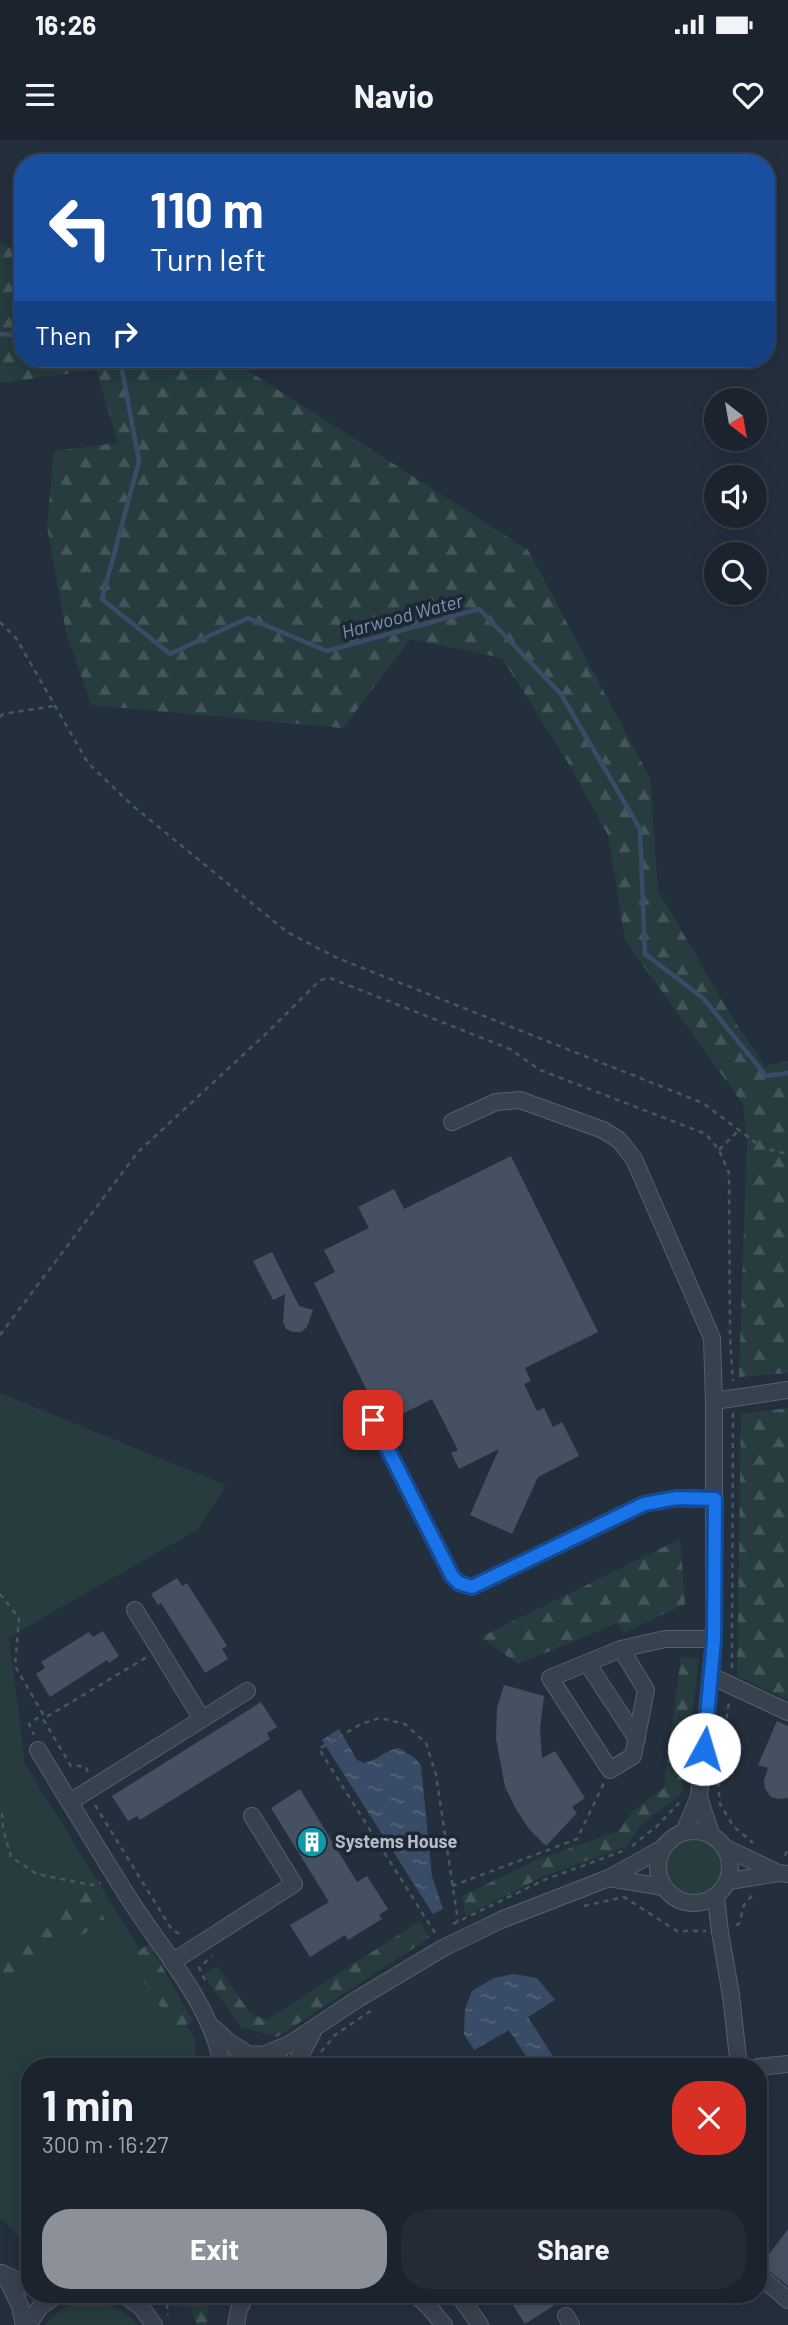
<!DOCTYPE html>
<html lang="en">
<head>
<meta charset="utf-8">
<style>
	body { margin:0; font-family:Barlow,sans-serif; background:#242b36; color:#f1f3f6; height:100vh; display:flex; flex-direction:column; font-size:26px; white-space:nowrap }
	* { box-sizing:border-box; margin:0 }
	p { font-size:23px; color:#a0a4aa }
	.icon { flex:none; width:38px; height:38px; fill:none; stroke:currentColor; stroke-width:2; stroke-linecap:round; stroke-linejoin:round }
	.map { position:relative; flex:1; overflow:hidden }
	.drawer { position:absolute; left:21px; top:1918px; width:746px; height:245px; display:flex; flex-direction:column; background:#1b232e; border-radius:28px; box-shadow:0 4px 18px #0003,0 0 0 2px #39404a }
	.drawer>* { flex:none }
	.banner { position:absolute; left:14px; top:14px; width:761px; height:214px; border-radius:28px; box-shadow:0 4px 18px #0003,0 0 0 2px #39404a; background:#1a4fa0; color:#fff; overflow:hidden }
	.needle { width:46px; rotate:149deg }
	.controls { position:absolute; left:704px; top:248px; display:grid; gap:14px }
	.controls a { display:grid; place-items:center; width:63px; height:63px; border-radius:50%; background:#1b232e; box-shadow:0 4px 18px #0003,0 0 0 2px #39404a; font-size:35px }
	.pin { position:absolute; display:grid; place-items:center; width:60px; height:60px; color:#fff; margin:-30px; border-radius:14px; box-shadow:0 4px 10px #0006 }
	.me { position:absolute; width:77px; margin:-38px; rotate:6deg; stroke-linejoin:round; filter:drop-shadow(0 0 5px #0008) }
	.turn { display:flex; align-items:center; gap:24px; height:147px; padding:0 21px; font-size:32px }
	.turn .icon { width:91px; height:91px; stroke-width:2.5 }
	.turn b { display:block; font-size:49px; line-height:60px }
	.then { display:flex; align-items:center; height:66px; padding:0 21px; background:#0003; gap:14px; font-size:26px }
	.round { display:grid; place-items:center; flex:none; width:74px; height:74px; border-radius:28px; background:#242b36 }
	.summary { display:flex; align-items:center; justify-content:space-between; height:119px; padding:0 21px }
	h1 { font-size:42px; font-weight:700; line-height:52px }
	.cta { display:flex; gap:14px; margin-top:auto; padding:14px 21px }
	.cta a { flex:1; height:80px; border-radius:28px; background:#8c9099; color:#fff; font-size:28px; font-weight:700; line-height:80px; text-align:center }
	.cta a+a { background:#242b36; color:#f1f3f6 }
	.status { display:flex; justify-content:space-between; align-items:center; height:49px; padding:0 35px; background:#1b232e; direction:ltr }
	.status svg { height:19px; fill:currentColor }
	header { display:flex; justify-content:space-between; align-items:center; height:91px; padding:0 21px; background:#1b232e; font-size:32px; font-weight:700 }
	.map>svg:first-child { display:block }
	.grass { fill:#263c3f }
	.forest { fill:url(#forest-firs) }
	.water { fill:url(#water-ripples) }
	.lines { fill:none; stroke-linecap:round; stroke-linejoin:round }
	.stream { stroke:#394c67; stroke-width:4.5 }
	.building { fill:#455162 }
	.minor-casing { stroke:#565f6c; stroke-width:18 }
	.path { stroke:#44595c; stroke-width:2.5; stroke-dasharray:5 5; stroke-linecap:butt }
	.minor { stroke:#38414e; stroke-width:16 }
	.route-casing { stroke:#114b97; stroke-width:18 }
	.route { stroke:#1a73e8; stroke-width:12 }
	.labels { text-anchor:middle; stroke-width:7; stroke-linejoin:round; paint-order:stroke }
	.poi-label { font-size:18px; font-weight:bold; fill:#b4bcc9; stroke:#1d2633; text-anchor:start }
	.water-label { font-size:19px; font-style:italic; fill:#7c92b1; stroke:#1d2633 }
</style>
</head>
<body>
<div class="status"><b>16:26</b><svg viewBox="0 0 49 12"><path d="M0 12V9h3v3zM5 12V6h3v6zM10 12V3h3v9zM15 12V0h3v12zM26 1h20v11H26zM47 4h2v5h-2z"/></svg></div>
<header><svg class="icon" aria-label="menu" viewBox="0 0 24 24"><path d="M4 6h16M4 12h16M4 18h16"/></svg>Navio<svg class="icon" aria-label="heart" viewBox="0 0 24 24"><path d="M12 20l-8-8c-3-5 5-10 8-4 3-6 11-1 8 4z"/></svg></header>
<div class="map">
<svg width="788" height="2185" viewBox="0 0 788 2185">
	<defs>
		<pattern id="forest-firs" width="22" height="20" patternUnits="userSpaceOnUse" patternTransform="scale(1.75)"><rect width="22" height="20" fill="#263c3f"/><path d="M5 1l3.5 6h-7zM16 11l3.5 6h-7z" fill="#435659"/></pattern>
		<pattern id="water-ripples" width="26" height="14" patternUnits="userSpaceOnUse" patternTransform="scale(1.75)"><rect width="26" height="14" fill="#394c67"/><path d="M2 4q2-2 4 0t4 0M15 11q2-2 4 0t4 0" fill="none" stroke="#53647b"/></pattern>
	</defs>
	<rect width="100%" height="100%" fill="#242f3e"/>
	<g class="grass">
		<path d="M0,1253L226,1345L197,1390L9,1497L25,1624L194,1897L197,1927H30V2108L0,2077Z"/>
		<circle cx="694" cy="1728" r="29"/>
		<path d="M88,2160C110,2163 123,2169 138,2185H45C57,2169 70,2164 88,2160Z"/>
	</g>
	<g class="forest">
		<path d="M0,103L23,113V219H230L528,410L650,638L658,751L735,882L765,926L788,921V1233L739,1237L747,1001L743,964L625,800L608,695L567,621L502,518L410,499L343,588L91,565L66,492L47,386L54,311L118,303L96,230L0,243Z"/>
		<path d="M788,1268V1560L737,1536L741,1274Z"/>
		<path d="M680,1399L685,1464L624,1493L618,1483L518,1524L481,1497Z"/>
		<path d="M681,1517L699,1519L682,1653L643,1683L627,1706L542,1737L466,1776L462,1756L534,1721L618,1691L633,1671L664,1648Z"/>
		<path d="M89,1749L105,1780L0,1848V1807Z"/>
		<path d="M420,1781L429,1798L277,1897L241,1887L204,1835L217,1826L251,1874L267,1880Z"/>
		<path d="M149,1804L193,1881L177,1892L128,1817Z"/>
		<path d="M172,2154H208L207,2185H196V2181L190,2168L172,2166Z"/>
	</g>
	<g class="water">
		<path d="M339,1589L357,1620L364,1623C377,1621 385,1610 399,1608L416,1619L421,1626L432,1736L443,1769L433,1774L322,1600Z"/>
		<path d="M513,1834L537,1838L555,1860L528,1877L560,1927H533L509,1890L474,1910L464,1894L465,1869L472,1851L494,1838Z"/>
	</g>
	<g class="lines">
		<g class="stream">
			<path d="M0,194L23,196"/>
			<path d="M120,219L139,321L102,459L170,514L248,478L327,511L479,469L561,554L640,689L645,814L703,858L766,936L788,933"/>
		</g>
	</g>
	<g class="building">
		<path d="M511,1016L598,1192L525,1228L531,1241L524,1244L537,1271L544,1268L553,1287L562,1282L579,1316L538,1337L512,1394L470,1375L499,1309L459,1329L451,1313L458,1310L432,1259L386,1282L377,1271L314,1143L335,1132L324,1110L369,1088L358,1067L394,1049L404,1069Z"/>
		<path d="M272,1112L299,1166L313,1170L307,1187L301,1192H293L286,1189L283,1182L285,1154L273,1160L253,1121Z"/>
		<path d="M177,1438L182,1446L187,1443L227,1506L222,1509L228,1519L205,1533L161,1463L158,1465L151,1454Z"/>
		<path d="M103,1491L119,1516L109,1523L107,1520L50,1557L36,1534L45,1528L41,1522L89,1492L93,1497Z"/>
		<path d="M504,1545L544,1556L540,1589L542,1618L555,1611L585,1658L572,1667L577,1673L546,1706L529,1689L516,1669L505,1647L496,1599L497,1568Z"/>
		<path d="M261,1562L277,1587L267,1593L270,1599L140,1680L137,1676L128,1681L112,1656Z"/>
		<path d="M777,1581L788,1586V1658L778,1659L771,1657L765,1649L764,1640L768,1628L758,1625Z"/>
		<path d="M300,1649L357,1742L367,1736L388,1769L379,1775L382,1779L348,1800L345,1795L310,1817L290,1785L329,1762L271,1668Z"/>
		<path d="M788,2089V2146L761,2125Z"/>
		<path d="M506,2154H572L525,2184Z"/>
	</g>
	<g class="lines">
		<g class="minor-casing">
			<g id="minor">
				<path d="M452,982L496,962L520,960L603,990L619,1000L634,1019L712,1198L714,1261"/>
				<path d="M373,1280L452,1436L459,1443L472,1447L644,1364L677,1358L715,1359"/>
				<path d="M135,1470L202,1579"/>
				<path d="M621,1509L646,1550L633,1616L610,1630L550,1538L621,1509L665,1499H714"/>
				<path d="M587,1523L637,1599"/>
				<path d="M711,1536L788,1572"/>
				<path d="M38,1610C69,1661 99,1711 130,1760C162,1810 214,1868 222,1927"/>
				<path d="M699,1657L711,1694"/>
				<path d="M70,1662L247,1551"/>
				<circle cx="694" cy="1727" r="36"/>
				<path d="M684,1692L699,1657L714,1499V1261L788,1250"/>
				<path d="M724,1707L778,1733L788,1734"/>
				<path d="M609,1738L663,1747"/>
				<path d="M729,1741L778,1733"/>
				<path d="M716,1757L720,1792L731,1855L739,1927"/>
				<path d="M172,1822L294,1744L252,1676"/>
				<path d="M215,1889L229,1902L249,1915"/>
				<path d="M265,1914L290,1904L356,1860L443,1808L501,1780L609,1738L663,1708"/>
				<path d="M230,1927C246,1909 272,1912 288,1927"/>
				<path d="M294,1927L312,1894"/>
				<path d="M758,1927L788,1924"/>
				<path d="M2,2133L30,2147"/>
				<path d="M5,2135L20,2166L24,2185"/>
				<path d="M758,2135L788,2160"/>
				<path d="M123,2154L141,2167L154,2185"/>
				<path d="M414,2154L429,2167L444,2185"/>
				<path d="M458,2154L480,2185"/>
				<path d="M566,2176L571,2185"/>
				<path d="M28,2185L40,2167L58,2154"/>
				<path d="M236,2185L239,2169L247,2154"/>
			</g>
		</g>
		<g class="path">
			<path d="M0,482L16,498L88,623L133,666L287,792L335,817L703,963L763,1008L788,1014"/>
			<path d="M0,577L3,574L54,566"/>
			<path d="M719,1010L739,990"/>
			<path d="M0,1195L138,1012L269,891L320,840L330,838L510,909L540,930L706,994L719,1010L729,1033L730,1197L733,1241"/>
			<path d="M0,1454L19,1478L15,1526L43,1574L29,1584L34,1595"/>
			<path d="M732,1528L733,1272"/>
			<path d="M720,1618L729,1562"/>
			<path d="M88,1632L85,1626H71L43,1579L147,1517"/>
			<path d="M718,1642L720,1664L734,1687L753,1703"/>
			<path d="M95,1665L172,1790L182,1795"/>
			<path d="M2,1673L3,1688L11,1717L37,1734L91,1745L101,1743"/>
			<path d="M632,1706L657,1686L679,1663"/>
			<path d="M785,1716L788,1708"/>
			<path d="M452,1746L577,1699L604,1643"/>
			<path d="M584,1766L624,1757L677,1791H706"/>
			<path d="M453,1784L544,1740L623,1711"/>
			<path d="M736,1785L739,1784L744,1765L754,1753"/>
			<path d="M435,1793L319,1609L361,1584L380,1578L405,1584L426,1603L436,1635L458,1781"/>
			<path d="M205,1840L199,1828L212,1816"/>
			<path d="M321,1912L335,1895L372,1870"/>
			<path d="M166,2154L168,2175"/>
		</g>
		<use href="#minor" class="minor"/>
	</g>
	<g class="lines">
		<g class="route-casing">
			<path id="route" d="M373,1280L452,1436L459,1443L472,1447L644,1364L677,1358L715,1359L714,1500L704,1609"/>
		</g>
		<use href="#route" class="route"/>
	</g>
	<defs>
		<g id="building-disc" transform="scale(1.575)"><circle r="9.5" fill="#0f9aa8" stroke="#1d2633"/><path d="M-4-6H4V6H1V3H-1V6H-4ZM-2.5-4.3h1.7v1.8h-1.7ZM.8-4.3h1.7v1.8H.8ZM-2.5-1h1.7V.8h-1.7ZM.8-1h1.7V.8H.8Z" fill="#fff"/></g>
	</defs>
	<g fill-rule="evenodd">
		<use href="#building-disc" x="312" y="1702"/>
	</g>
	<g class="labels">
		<g class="poi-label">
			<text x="335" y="1708">Systems House</text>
		</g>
		<g class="water-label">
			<text transform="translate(402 476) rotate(-15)" y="7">Harwood Water</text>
		</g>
	</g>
</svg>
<div class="controls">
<a><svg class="needle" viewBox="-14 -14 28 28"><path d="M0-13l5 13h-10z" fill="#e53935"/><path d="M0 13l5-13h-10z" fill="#a0a4aa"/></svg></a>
<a><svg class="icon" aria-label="sound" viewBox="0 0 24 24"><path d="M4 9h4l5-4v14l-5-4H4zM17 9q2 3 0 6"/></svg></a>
<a><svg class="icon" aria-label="search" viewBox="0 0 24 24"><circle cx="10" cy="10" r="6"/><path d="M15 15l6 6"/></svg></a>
</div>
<div class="pin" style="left:373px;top:1280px;background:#d93025"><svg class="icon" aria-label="arrive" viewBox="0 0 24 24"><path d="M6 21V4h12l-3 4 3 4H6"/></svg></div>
<svg class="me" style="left:704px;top:1609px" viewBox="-20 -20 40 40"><circle r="19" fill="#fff"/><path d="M0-13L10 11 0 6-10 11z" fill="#1a73e8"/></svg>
<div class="banner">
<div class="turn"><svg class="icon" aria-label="left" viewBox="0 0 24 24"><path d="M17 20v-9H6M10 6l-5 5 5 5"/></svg><div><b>110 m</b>Turn left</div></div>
<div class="then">Then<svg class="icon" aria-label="right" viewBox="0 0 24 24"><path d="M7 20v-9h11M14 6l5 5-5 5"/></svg></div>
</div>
<section class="drawer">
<div class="summary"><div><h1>1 min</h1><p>300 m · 16:27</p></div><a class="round" style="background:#d93025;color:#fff"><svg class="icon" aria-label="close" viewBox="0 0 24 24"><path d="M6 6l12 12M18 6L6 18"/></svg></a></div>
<div class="cta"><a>Exit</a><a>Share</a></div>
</section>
</div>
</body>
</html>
